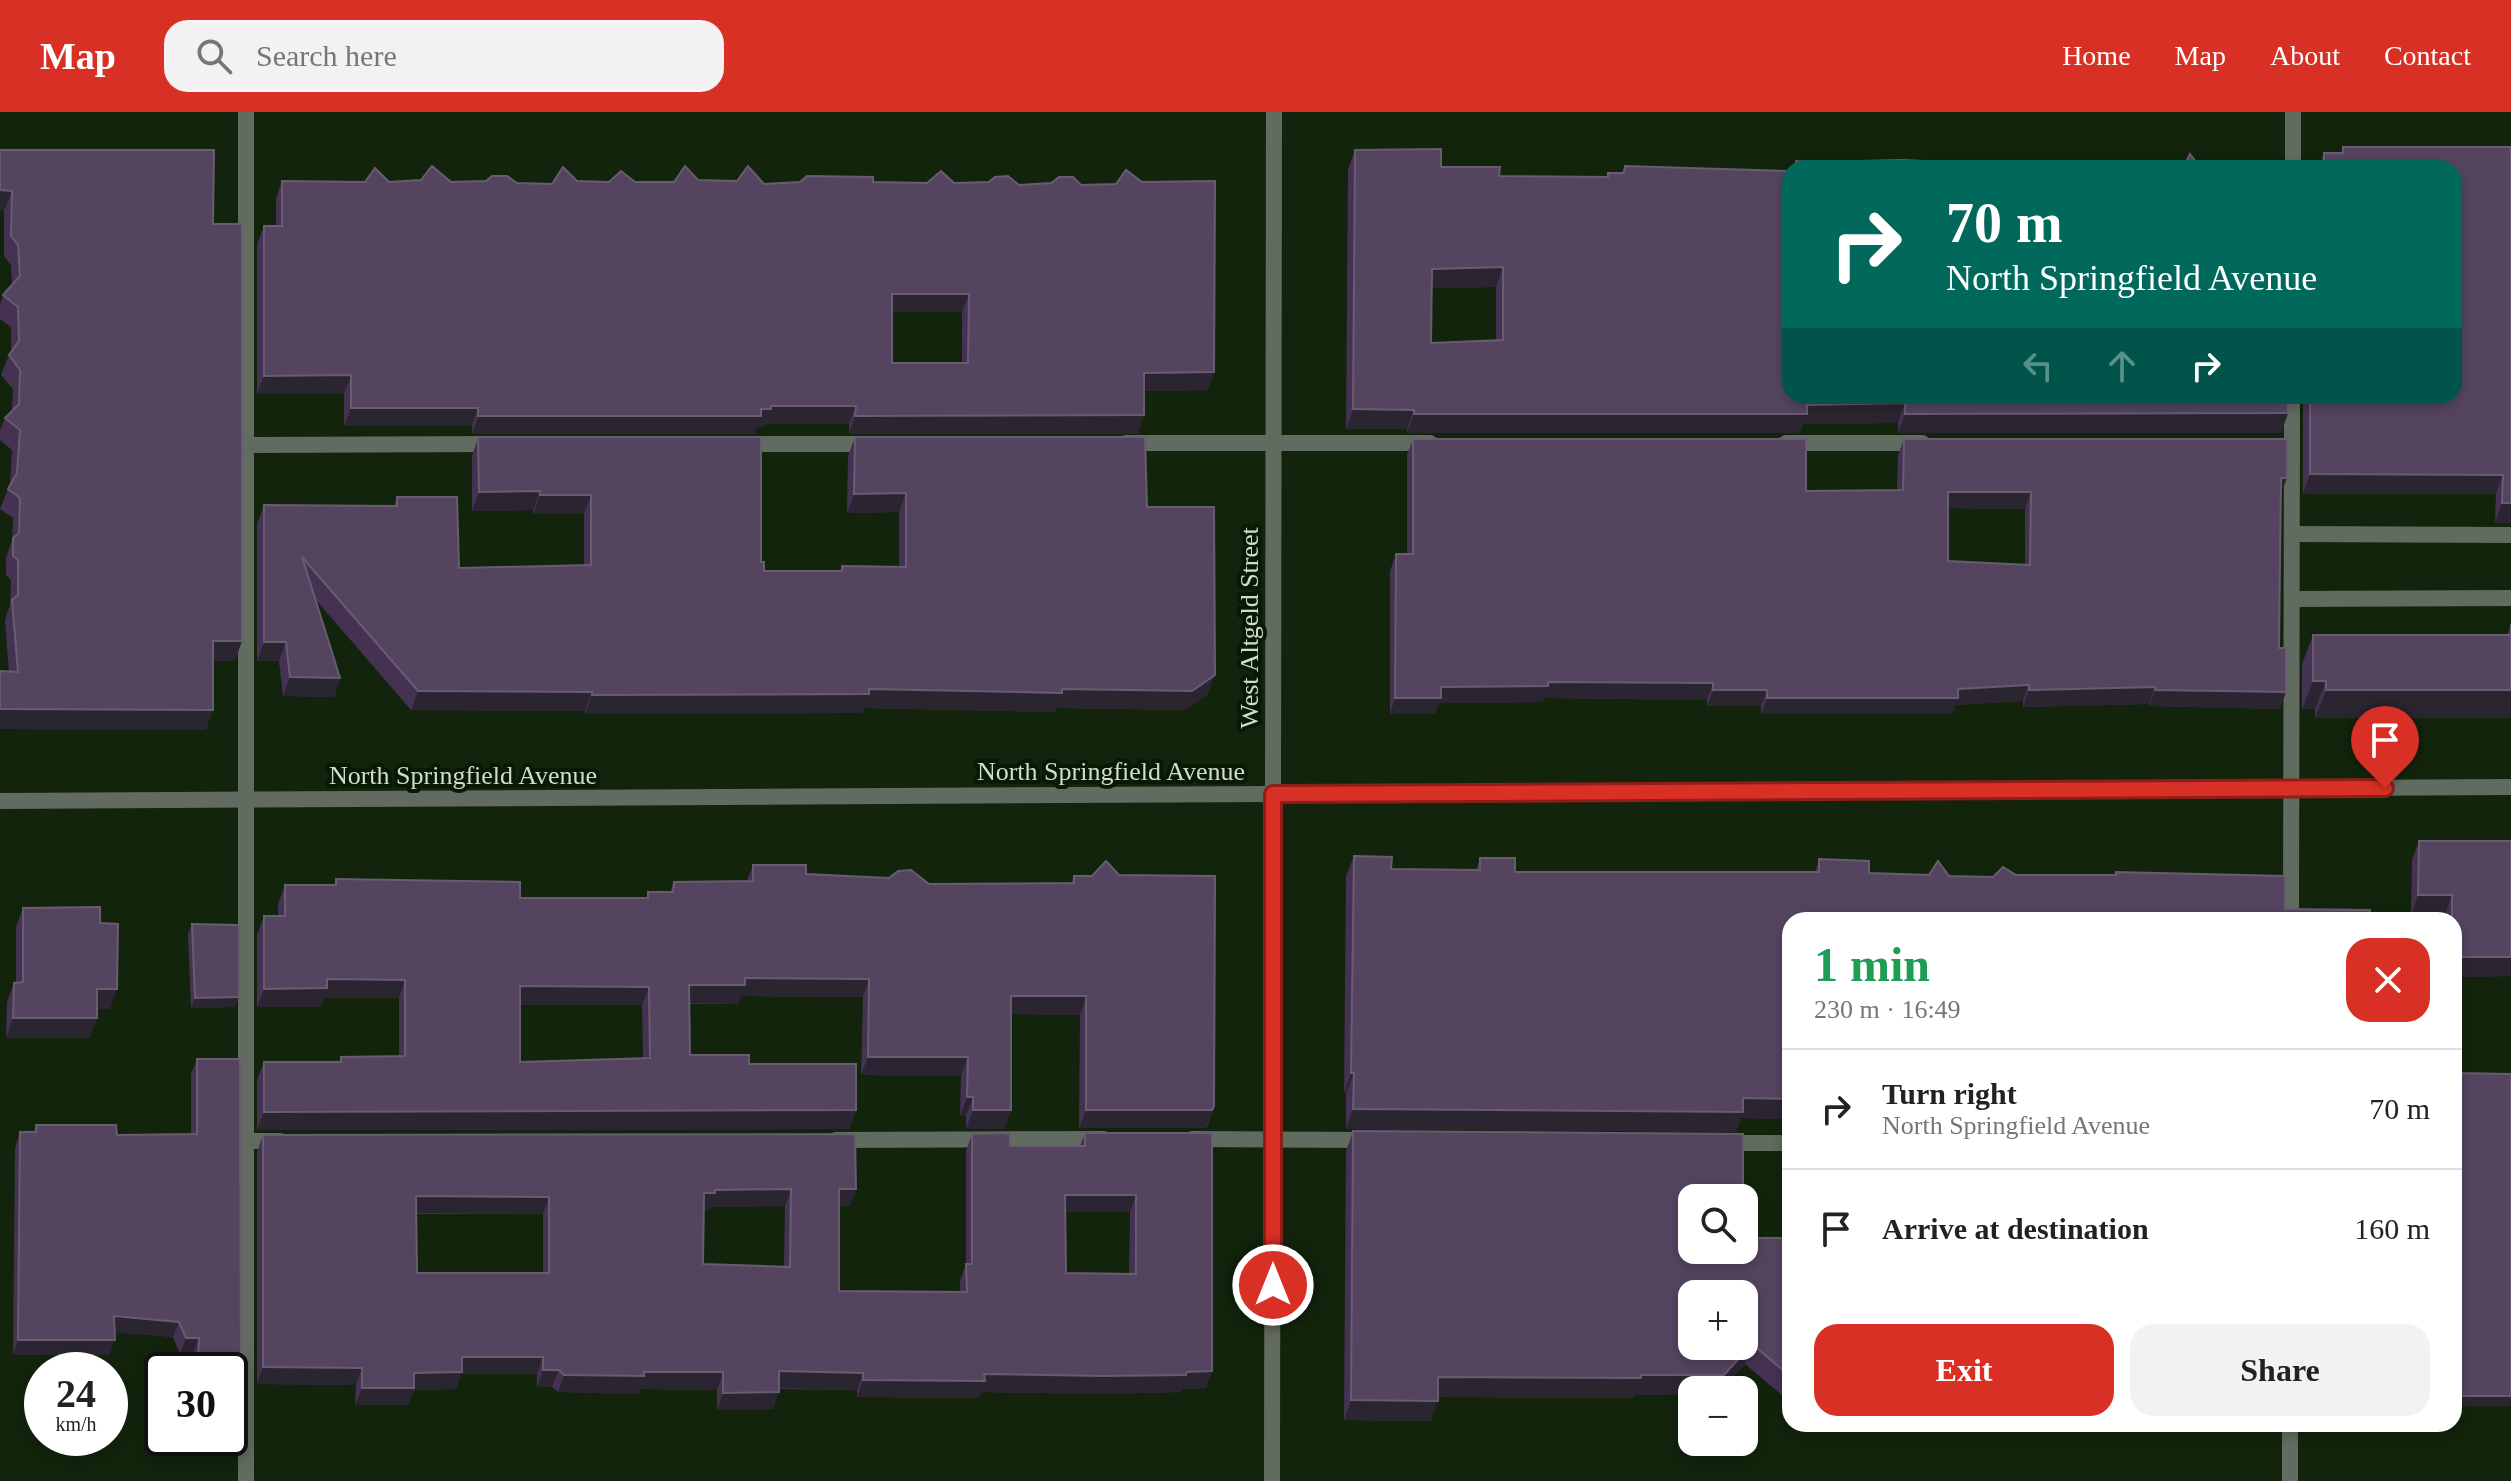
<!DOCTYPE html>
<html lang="en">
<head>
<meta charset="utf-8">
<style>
	body { margin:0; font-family:"Times New Roman",serif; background:#f2f2f2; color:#222; height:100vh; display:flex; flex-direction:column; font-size:30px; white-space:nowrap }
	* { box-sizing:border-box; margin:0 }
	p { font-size:26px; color:#767676 }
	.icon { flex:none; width:44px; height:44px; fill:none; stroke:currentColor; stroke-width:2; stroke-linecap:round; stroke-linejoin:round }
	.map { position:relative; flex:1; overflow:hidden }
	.panel { position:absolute; left:1782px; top:800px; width:680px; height:520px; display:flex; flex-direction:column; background:#fff; border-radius:24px; box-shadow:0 4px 12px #0003 }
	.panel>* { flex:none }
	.top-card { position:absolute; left:1782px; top:48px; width:680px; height:244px; border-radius:24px; box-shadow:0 4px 12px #0003; background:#00695c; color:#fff; overflow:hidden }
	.fabs { position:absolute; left:1678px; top:1072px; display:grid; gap:16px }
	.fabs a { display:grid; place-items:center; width:80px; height:80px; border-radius:16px; background:#fff; box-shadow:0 4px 12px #0003; font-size:40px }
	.speed { position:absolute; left:24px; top:1240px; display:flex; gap:16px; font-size:40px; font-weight:700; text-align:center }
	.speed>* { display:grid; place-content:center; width:104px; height:104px; border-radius:50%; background:#fff; box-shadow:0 4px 12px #0003; line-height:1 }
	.speed small { font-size:20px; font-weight:400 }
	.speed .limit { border:4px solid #111; border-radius:12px; background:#fff; color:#111 }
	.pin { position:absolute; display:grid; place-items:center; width:68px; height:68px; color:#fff; margin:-82px -34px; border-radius:50% 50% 50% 0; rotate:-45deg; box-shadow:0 0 8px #0007 }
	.pin .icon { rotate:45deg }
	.me { position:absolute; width:88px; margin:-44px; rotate:0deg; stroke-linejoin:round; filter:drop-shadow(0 0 6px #0008) }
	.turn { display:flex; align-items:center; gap:28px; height:168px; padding:0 32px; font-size:36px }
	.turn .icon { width:104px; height:104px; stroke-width:2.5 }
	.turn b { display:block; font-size:56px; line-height:68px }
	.lanes { display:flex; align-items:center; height:76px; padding:0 32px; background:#0003; justify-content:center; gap:40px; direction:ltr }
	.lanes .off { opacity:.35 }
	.round { display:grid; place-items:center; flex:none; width:84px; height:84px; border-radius:24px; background:#f2f2f2 }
	.summary { display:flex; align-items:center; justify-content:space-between; height:136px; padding:0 32px }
	h1 { font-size:48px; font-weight:700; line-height:60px; color:#1e9e55 }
	.cta { display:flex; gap:16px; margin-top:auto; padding:16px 32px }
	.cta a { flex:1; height:92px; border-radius:24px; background:#d93025; color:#fff; font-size:32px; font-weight:700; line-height:92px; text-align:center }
	.cta a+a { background:#f2f2f2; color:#222 }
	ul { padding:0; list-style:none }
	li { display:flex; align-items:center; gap:24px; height:120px; padding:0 32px; border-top:2px solid #e0e0e0 }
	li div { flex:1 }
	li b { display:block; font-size:30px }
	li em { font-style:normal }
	header { display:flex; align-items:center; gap:48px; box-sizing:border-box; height:112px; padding:0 40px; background:#d93025; color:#fff }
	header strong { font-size:38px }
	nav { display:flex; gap:44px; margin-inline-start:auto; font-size:28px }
	.search { width:560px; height:72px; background:#f2f2f2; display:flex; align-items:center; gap:20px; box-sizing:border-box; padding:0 28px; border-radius:24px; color:#767676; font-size:30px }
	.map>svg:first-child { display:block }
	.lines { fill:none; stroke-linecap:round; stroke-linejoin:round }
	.lane { stroke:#626b5f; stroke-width:16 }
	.street { stroke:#626b5f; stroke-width:16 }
	.wall { fill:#453253; fill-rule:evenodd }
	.shaded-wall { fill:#2b2531 }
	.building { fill:#544460; stroke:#685c71; stroke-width:2; fill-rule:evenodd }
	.route-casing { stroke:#8d1f18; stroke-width:20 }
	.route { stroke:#d93025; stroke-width:14 }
	.labels { text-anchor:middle; stroke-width:8; stroke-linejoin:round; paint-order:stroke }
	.street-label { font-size:26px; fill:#d0dccc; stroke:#091a04 }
</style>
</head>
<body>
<header>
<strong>Map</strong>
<div class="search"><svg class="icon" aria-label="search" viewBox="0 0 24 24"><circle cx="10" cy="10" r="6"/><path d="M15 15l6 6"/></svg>Search here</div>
<nav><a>Home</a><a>Map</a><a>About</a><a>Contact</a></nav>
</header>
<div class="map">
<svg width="2511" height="1369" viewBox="0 0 2511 1369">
	<rect width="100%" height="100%" fill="#12240c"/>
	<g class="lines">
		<g class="lane">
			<path d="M246,0V1369"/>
			<path d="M2293,0V56"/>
			<path d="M1126,331H1430"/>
			<path d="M1786,331H1922"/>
			<path d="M742,332H874"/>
			<path d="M246,333L494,332"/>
			<path d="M2292,422L2511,423"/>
			<path d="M2292,487L2511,486"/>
			<path d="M2291,808L2292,284"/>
			<path d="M1192,1027L1372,1028"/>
			<path d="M836,1028L1104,1027"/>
			<path d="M246,1029H280"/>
			<path d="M1724,1031H1790"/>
			<path d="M2290,1369V1312"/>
		</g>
		<g class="street">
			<path d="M0,689L2511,675"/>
			<path d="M1272,1369L1274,0"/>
		</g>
	</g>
	<g class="wall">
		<path d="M2343,35H2511V411H2495L2496,382H2303V284H2454V56H2318L2324,41H2341Z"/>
		<path d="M0,38L213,112L235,549H213L206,618L0,617V559L9,560L5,508L10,493L11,468L6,463V446L12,428L13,406L0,397L10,372L12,338L0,328V318L5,306L12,298L13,277L1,263L9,243L11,239V215L0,207V192L3,183L12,173L11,153L4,144V99Z"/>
		<path d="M1355,38L1441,55L1499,64L1606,65L1608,61H1622L1625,54L1790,284L2288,301L2281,321H1898V311L1803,312L1800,321H1407V317H1346L1348,57ZM1496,175V228L1431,231L1432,176Z"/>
		<path d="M698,68L764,72L954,71L1214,260L1208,278L1144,279L1138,322H849V312H765L764,315H757L754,322H472V314H344V282H257V132L264,114H276V87L282,69L552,72L577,69L674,70ZM892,200H962V251H892Z"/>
		<path d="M478,325L761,450L764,459H840L842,454L899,455V400L847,401L848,344L855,325L1147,395L1208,582L1185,598L1056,596L1055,600L864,596L862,601L585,602V599L411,598L316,488L340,566L334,585L283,584L279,549H257V412L264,393L394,394L397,385L459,456L584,453V402H533V398L472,399V344Z"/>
		<path d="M1413,327L1806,379L1897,378L1898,343L1904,327L2281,382L2279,536L2280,597L2149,594V592L2023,595V589L1955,593L1952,602H1761V594H1707V588L1544,586L1542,590L1439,591L1435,602H1390V459L1396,442H1407V343ZM1948,396L2025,397V453L1948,449Z"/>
		<path d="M2511,512V606H2315V597H2302V552L2313,523H2507Z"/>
		<path d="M2419,729H2511V864L2454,865V808H2445V803H2411L2412,748Z"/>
		<path d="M1354,744L1391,757L1476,758L1480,746L1515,760H1815L1819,747L1869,761L1949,764L1993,765L2016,763H2115L2116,760L2285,764L1790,808V1007L1741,1006L1736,1020L1346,1017V981H1344L1346,764Z"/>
		<path d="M753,753L806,762L929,772L1071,771L1074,764L1214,994L1208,1013L1206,1016H1079L1080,903L1011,902V998L1004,1017H966V1004H960L961,964L861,963L863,885L741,884L738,892H690V943L749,952L856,998L849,1017L257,1018V968L264,950H339L341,945L399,944V886H324L320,895H257V823L264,804H278V792L285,773H334L336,767L520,786H646L648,780H670L674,770L747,769ZM520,893H642L643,946L520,950Z"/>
		<path d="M23,796L100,811L110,897H97L90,926H6L7,890L14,871H16V815Z"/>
		<path d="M192,812L239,885L235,895L191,896L188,822Z"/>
		<path d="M197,947L241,1297L235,1312H230V1258H193V1242H180L173,1225L115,1220L109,1243H13L15,1036L20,1020H34L36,1013L117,1023L191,1022V962Z"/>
		<path d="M1353,1019L1692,1138L1790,1126V1290L1745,1252L1721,1278H1692L1635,1283L1634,1286L1438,1285L1431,1309L1344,1308L1346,1039Z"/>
		<path d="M1085,1021H1212V1259L1206,1276L1182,1277L1180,1280L1097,1282L981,1280L978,1286L857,1285V1278L779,1277L773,1297L717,1298V1278L640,1277L638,1282L558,1280L552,1275H537V1262H461L456,1277L414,1278L408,1293H355L356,1273L257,1272V1040L263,1023L856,1077L850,1094H839V1179L960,1180V1169L966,1152V1039L972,1022L1010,1034H1080ZM785,1094L784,1155L703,1152L704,1098H709L710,1095ZM1065,1100H1130L1129,1162L1066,1161ZM417,1102H543V1161H417Z"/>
	</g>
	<g class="shaded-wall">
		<path d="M0,78L12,79L4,99H0Z"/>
		<path d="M1503,155L1496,175L1425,176L1432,157Z"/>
		<path d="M892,182H969L962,200H885Z"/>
		<path d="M1214,260L1208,278L1138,279L1144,261Z"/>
		<path d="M351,263L344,282H257L264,264Z"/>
		<path d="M1905,291L1898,311L1803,312L1800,321H1407L1414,302Z"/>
		<path d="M771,294H856L849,312H765L764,315H757L754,322H472L478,304L761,297Z"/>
		<path d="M351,296H478L472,314H344Z"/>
		<path d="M1353,297L1414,298L1407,317H1346Z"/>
		<path d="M2288,301L2281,321H1898L1905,302Z"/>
		<path d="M1144,303L1138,322H849L855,304Z"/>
		<path d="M2310,362L2503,363L2496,382H2303Z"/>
		<path d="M2281,366H2287L2281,382Z"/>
		<path d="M540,379L533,398L472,399L479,380Z"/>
		<path d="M1948,380H2031L2025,397L1942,396Z"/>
		<path d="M906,381L899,400L847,401L854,382Z"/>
		<path d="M540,383H591L584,402H533Z"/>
		<path d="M2502,391H2511V411H2495Z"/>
		<path d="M213,529H242L235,549H206Z"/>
		<path d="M264,530H286L279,549H257Z"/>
		<path d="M1215,563L1208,582L1185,598L1056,596L1055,600L864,596L862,601L585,602L592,583L869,577H1062Z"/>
		<path d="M290,565L340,566L334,585L283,584Z"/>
		<path d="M2313,569H2326L2315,597H2302Z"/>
		<path d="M1548,570L1713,571L1707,588L1544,586L1542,590L1439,591L1435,602H1390L1395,586L1441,575Z"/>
		<path d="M2029,573L2023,589L1955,593L1952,602H1761L1767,586Z"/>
		<path d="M2155,575L2149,592L2023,595L2029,578Z"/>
		<path d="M1713,578H1767L1761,594H1707Z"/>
		<path d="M2155,578L2286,580L2280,597L2149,594Z"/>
		<path d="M2326,578H2511V606H2315Z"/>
		<path d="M418,579L592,580L585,599L411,598Z"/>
		<path d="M0,597L213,598L206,618L0,617Z"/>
		<path d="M2418,783H2452L2445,803H2411Z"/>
		<path d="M2454,845H2511V864L2454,865Z"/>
		<path d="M745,866L869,867L863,885L741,884L738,892L683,891L689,873Z"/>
		<path d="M327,867L405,868L399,886H324L320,895H257L264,877Z"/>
		<path d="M520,874L649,875L642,893H514Z"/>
		<path d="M97,877H117L110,897H90Z"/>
		<path d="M1011,884H1086L1080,903L1004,902Z"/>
		<path d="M239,885L235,895L191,896L195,886Z"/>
		<path d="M13,906H97L90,926H6Z"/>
		<path d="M868,945H968L961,964L861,963Z"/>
		<path d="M1351,961H1354L1346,981H1344Z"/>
		<path d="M967,985H973L966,1004H960Z"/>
		<path d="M1743,986L1790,987V1007L1741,1006L1736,1020L1346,1017L1353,997Z"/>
		<path d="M1214,994L1206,1016H1079L1086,998Z"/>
		<path d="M856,998L849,1017L257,1018L264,1000Z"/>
		<path d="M973,998H1011L1004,1017H966Z"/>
		<path d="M791,1077L785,1094L710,1095L709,1098H698L704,1081L715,1078Z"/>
		<path d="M839,1077H856L850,1094H833Z"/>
		<path d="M1065,1083H1136L1130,1100H1059Z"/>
		<path d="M416,1084L549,1085L543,1102L410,1101Z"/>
		<path d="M114,1204L179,1210L173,1225L109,1220Z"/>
		<path d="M186,1226H199L193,1242H180Z"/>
		<path d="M18,1228H115L109,1243H13Z"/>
		<path d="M1752,1232L1745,1252L1721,1278H1692V1283H1635L1634,1286L1431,1285L1438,1265L1641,1263Z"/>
		<path d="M462,1245H543L537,1262H461L456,1277L414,1278L408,1293H355L362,1276L414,1261Z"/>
		<path d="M263,1255L362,1256L356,1273L257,1272Z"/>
		<path d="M543,1258H559L552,1275H537Z"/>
		<path d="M779,1259L863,1261L857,1278L773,1276Z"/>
		<path d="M1212,1259L1206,1276L1182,1277L1180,1280L1097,1282L981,1280L978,1286L857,1285L863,1268L984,1262Z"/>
		<path d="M644,1260H723L717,1278L640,1277L638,1282L558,1280L564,1263Z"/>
		<path d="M779,1280L773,1297L717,1298L723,1281Z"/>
		<rect x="2454" y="1284" width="57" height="10"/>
		<path d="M1351,1288L1438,1289L1431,1309L1344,1308Z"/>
		<path d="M230,1297H241L235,1312H230Z"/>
	</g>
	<g class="building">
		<path d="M2343,35H2511V391H2502L2503,363L2310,362V284H2454V56H2324V41H2343Z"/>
		<path d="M1441,37V55H1500L1499,64L1608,65V61H1624L1625,54L1790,59V284H2288V301L1905,302V291L1807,293V302H1414V298L1353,297L1355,38ZM1503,155V228L1431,231L1432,157Z"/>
		<path d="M0,38H214L213,112H242V529H213V598L0,597V559L18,560L12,488L18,483V448L13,444V426L19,421L20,386L8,377L17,361L20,318L5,306L19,292L20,258L9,243L19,229L18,195L3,183L20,164L18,133L11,124L12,79L0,78Z"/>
		<path d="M2190,42L2201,56H2183Z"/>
		<path d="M1902,48L2018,53V56H1796V49L1860,52V49Z"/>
		<path d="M432,54L451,70L486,69L492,64H507L517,71L552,72L563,55L577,69L609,70L621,59L635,70H674L685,54L698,68L737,69L748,54L764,72L800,70L807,64L873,65V70L927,71L941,59L954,71L989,70L995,65L1008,64L1019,73L1051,71L1059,65H1073L1081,73L1116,72L1126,58L1142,70L1215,69L1214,260L1144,261V303L855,304L856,294H771V297H761V304H478V296H351V263L264,264V114H282V69L365,70L375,56L389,70L421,68ZM892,182H969L968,251H892Z"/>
		<path d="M478,325H761V450H764V459H842V454L906,455V381L854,382L855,325H1145L1147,395H1214L1215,563L1192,579L1062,577V581L869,577V582L592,583V580L418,579L302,445L340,566L290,565L286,530H264V393L397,394V385H457L459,456L591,453V383H540V379L479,380Z"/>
		<path d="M1413,327H1806V379L1903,378L1904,327H2287V366H2281L2279,536H2286V580L2155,578V575L2029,578V573L1958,577V586H1767V578H1713V571L1548,570V574L1441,575V586H1395L1396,442H1413ZM1948,380H2031L2030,453L1948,449Z"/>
		<path d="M2511,512V578H2326V569H2313V523H2511Z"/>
		<path d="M2419,729H2511V845H2454V808H2452V783H2418Z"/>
		<path d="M1354,744L1392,745L1391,757L1480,758V746H1515V760H1819V747L1869,749V761L1929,763L1938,749L1949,764L1993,765L2003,755L2016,763H2116V760L2285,764V797L2370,798V808H1790V987L1743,986V1000L1353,997L1354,961H1351Z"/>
		<path d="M1106,749L1119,763L1215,764L1214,994L1212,998H1086V884H1011V998H973V985H967L968,945H868L869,867L745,866V873H689L690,943H749V952H856V998L264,1000V950H341V945L405,944V868L327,867V876L264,877V804H285V773H336V767L520,770V786H648V780H673L674,770L753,769V753H806V762L889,766L898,759L911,758L929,772L1074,771V764H1092ZM520,874L649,875L650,946L520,950Z"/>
		<path d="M100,795V811L118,812L117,877H97V906H13L14,871L23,870V796Z"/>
		<path d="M192,812L239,813V885L195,886Z"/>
		<path d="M197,947H240L241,1297H230V1258H198L199,1226H186L179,1210L114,1204L115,1228H18L20,1020H36V1013H116L117,1023L197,1022Z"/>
		<path d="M2454,961L2511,962V1284H2454Z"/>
		<path d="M1353,1019L1743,1022V1086H1692V1138H1744V1126H1790V1264L1752,1232L1724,1263H1641V1266L1438,1265V1289L1351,1288ZM1692,1182H1744V1234H1692Z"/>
		<path d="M1010,1021V1034H1085V1021H1212V1259L1187,1260L1186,1263L1103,1264L984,1262L985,1269L863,1268V1261L779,1259V1280L723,1281V1260H644V1264L564,1263L559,1258H543V1245H462V1260L414,1261V1276H362V1256L263,1255V1023L855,1022L856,1077H839V1179L967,1180L966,1152H972V1022ZM791,1077L790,1155L703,1152L704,1081H715V1078ZM1065,1083H1136V1162L1066,1161ZM416,1084L549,1085V1161H417Z"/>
	</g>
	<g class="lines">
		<g class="route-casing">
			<path id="route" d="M1273,1173V682L2385,676"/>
		</g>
		<use href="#route" class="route"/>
	</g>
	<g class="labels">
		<g class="street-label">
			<text transform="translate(1249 516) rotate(-90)" y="9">West Altgeld Street</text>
			<text x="1111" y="668">North Springfield Avenue</text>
			<text x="463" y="672">North Springfield Avenue</text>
		</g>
	</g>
</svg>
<div class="fabs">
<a><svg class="icon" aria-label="search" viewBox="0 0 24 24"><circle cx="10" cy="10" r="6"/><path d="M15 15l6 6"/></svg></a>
<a>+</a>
<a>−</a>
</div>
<div class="speed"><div>24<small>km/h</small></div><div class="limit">30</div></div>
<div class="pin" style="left:2385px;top:676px;background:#d93025"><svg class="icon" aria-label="arrive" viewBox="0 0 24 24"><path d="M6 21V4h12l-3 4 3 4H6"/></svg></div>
<svg class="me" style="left:1273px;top:1173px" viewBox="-20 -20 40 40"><circle r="17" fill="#d93025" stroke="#fff" stroke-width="3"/><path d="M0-11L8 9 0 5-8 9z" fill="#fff"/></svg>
<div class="top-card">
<div class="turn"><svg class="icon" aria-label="right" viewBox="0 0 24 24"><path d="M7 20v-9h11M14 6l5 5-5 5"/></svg><div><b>70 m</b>North Springfield Avenue</div></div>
<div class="lanes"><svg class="icon off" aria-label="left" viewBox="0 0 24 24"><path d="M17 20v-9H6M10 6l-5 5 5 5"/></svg><svg class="icon off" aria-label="ahead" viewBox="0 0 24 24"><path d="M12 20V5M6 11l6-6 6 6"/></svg><svg class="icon" aria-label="right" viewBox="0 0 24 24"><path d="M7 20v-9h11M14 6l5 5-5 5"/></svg></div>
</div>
<section class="panel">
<div class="summary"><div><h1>1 min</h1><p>230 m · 16:49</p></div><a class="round" style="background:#d93025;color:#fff"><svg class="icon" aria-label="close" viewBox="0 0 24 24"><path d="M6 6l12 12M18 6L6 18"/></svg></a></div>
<ul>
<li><svg class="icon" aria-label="right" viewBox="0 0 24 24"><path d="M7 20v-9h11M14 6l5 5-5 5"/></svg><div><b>Turn right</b><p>North Springfield Avenue</p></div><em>70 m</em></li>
<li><svg class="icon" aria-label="arrive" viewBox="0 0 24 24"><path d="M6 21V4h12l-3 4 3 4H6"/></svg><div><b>Arrive at destination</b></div><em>160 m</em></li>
</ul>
<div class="cta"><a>Exit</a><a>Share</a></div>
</section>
</div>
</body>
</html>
